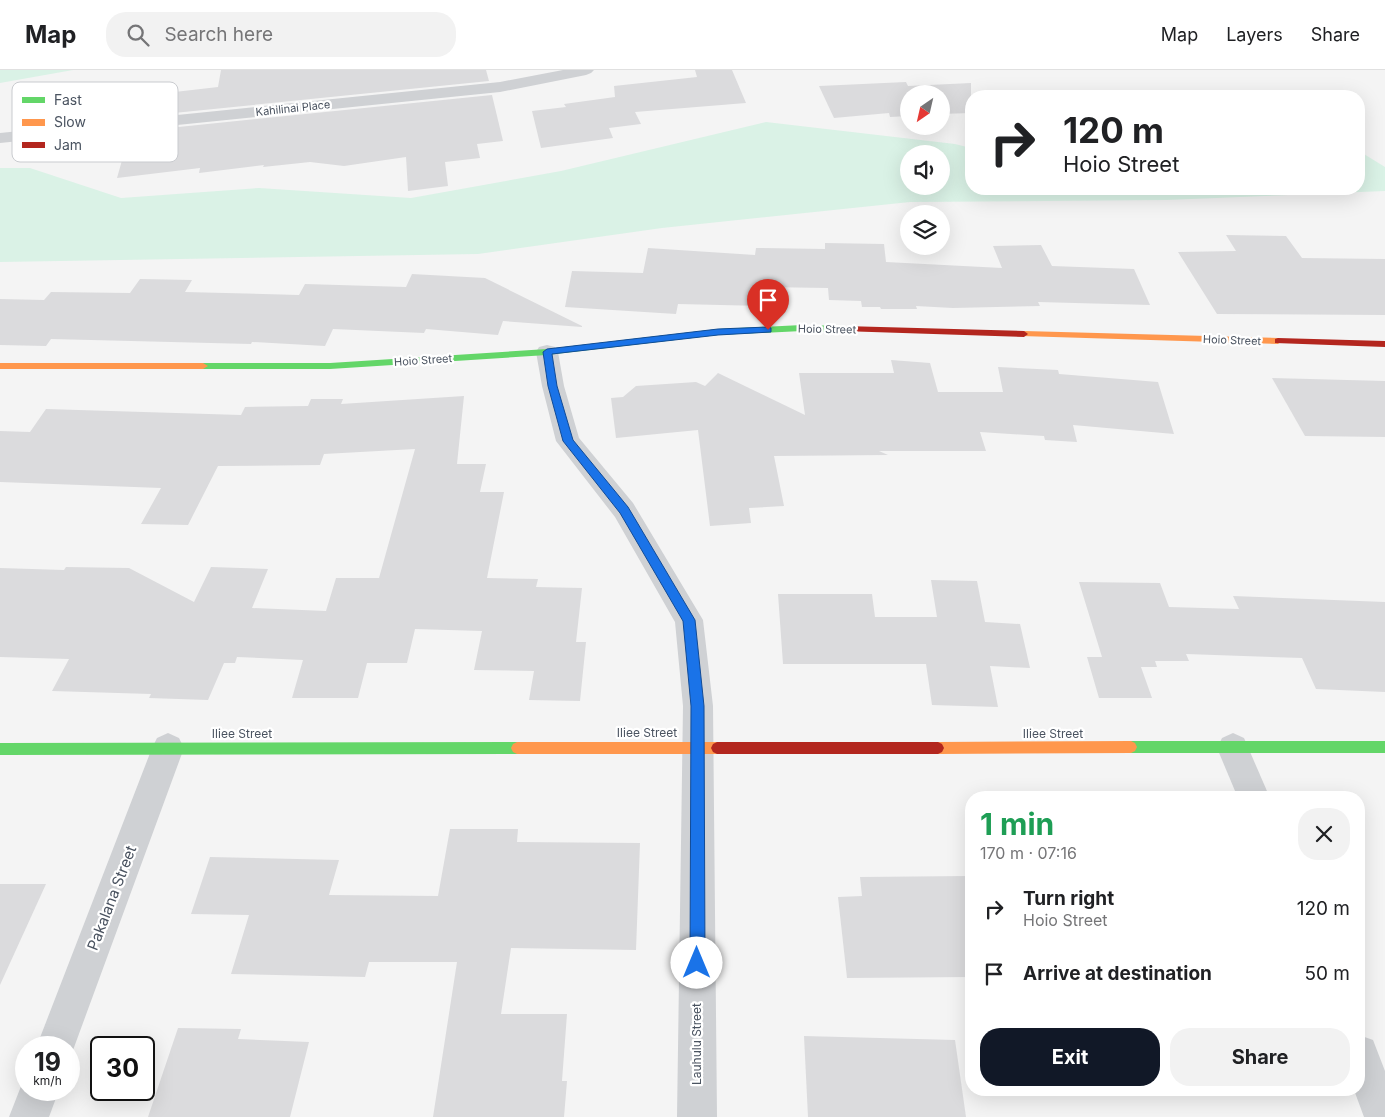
<!DOCTYPE html>
<html lang="en">
<head>
<meta charset="utf-8">
<style>
	body { margin:0; font-family:Inter,sans-serif; background:#f2f2f2; color:#202124; height:100vh; display:flex; flex-direction:column; font-size:19px; white-space:nowrap }
	* { box-sizing:border-box; margin:0 }
	p { font-size:16px; color:#757577 }
	.icon { flex:none; width:28px; height:28px; fill:none; stroke:currentColor; stroke-width:2; stroke-linecap:round; stroke-linejoin:round }
	.map { position:relative; flex:1; overflow:hidden }
	.panel { position:absolute; left:965px; top:721px; width:400px; height:305px; display:flex; flex-direction:column; background:#fff; border-radius:20px; box-shadow:0 5px 20px #0002 }
	.panel>* { flex:none }
	.guide { position:absolute; left:965px; top:20px; width:400px; height:105px; border-radius:20px; box-shadow:0 5px 20px #0002; background:#fff; color:#202124; overflow:hidden }
	.needle { width:32px; rotate:214deg }
	.controls { position:absolute; left:900px; top:15px; display:grid; gap:10px }
	.controls a { display:grid; place-items:center; width:50px; height:50px; border-radius:50%; background:#fff; box-shadow:0 5px 20px #0002; font-size:25px }
	.speed { position:absolute; left:15px; top:966px; display:flex; gap:10px; font-size:25px; font-weight:700; text-align:center }
	.speed>* { display:grid; place-content:center; width:65px; height:65px; border-radius:50%; background:#fff; box-shadow:0 5px 20px #0002; line-height:1 }
	.speed small { font-size:12px; font-weight:400 }
	.speed .limit { border:2px solid #111; border-radius:8px; background:#fff; color:#111 }
	.pin { position:absolute; display:grid; place-items:center; width:42px; height:42px; color:#fff; margin:-51px -21px; border-radius:50% 50% 50% 0; rotate:-45deg; box-shadow:0 0 5px #0007 }
	.pin .icon { rotate:45deg }
	.me { position:absolute; width:55px; margin:-28px; rotate:0deg; stroke-linejoin:round; filter:drop-shadow(0 0 4px #0008) }
	.turn { display:flex; align-items:center; gap:18px; height:105px; padding:0 15px; font-size:22px }
	.turn .icon { width:65px; height:65px; stroke-width:2.5 }
	.turn b { display:block; font-size:35px; line-height:42px }
	.round { display:grid; place-items:center; flex:none; width:52px; height:52px; border-radius:20px; background:#f2f2f2 }
	.headline { display:flex; align-items:center; justify-content:space-between; height:85px; padding:0 15px }
	h1 { font-size:30px; font-weight:700; line-height:38px; color:#1e9e55 }
	.action { display:flex; gap:10px; margin-top:auto; padding:10px 15px }
	.action a { flex:1; height:58px; border-radius:20px; background:#111827; color:#fff; font-size:20px; font-weight:700; line-height:58px; text-align:center }
	.action a+a { background:#f2f2f2; color:#202124 }
	ul { padding:0; list-style:none }
	li { display:flex; align-items:center; gap:15px; height:65px; padding:0 15px }
	li div { flex:1 }
	li b { display:block; font-size:19px }
	li em { font-style:normal }
	header { display:flex; align-items:center; gap:30px; box-sizing:border-box; height:70px; padding:0 25px; background:#fff; border-bottom:1px solid #e0e0e0 }
	header strong { font-size:24px }
	nav { display:flex; gap:28px; margin-inline-start:auto; font-size:18px }
	.search { width:350px; height:45px; background:#f2f2f2; display:flex; align-items:center; gap:12px; box-sizing:border-box; padding:0 18px; border-radius:20px; color:#757577; font-size:19px }
	.map>svg:first-child { display:block }
	.green { fill:#daf2e6; fill-rule:evenodd }
	.building { fill:#dbdbdd }
	.lines { fill:none; stroke-linecap:round; stroke-linejoin:round }
	.street { fill:#cfd1d4; fill-rule:evenodd }
	.fast { fill:#63d668; fill-rule:evenodd }
	.slow { fill:#ff974d; fill-rule:evenodd }
	.jam { fill:#b3261e; fill-rule:evenodd }
	.route { fill:#1a73e8; stroke:#114b97 }
	.labels { text-anchor:middle; stroke-width:4.5; stroke-linejoin:round; paint-order:stroke }
	.far-street-label { font-size:11px; fill:#4a5360; stroke:#fff }
	.street-label { font-size:12px; fill:#4a5360; stroke:#fff }
	.near-street-label { font-size:15px; fill:#4a5360; stroke:#fff }
	.key { fill:#fff; stroke:#c9cbcf; stroke-width:1 }
	.key-label { font-size:14px; fill:#4a5360 }
</style>
</head>
<body>
<header>
<strong>Map</strong>
<div class="search"><svg class="icon" aria-label="search" viewBox="0 0 24 24"><circle cx="10" cy="10" r="6"/><path d="M15 15l6 6"/></svg>Search here</div>
<nav><a>Map</a><a>Layers</a><a>Share</a></nav>
</header>
<div class="map">
<svg width="1385" height="1047" viewBox="0 0 1385 1047">
	<rect width="100%" height="100%" fill="#f4f4f4"/>
	<g class="green">
		<path d="M0,0H73L0,13Z"/>
		<path d="M766,52L955,74L971,78V119H1359V81L1385,97V121L1167,130L910,132L662,158L478,184L0,192V98H30L121,128L259,118L411,128L561,101ZM909,84H941V116H909Z"/>
	</g>
	<g class="building">
		<path d="M221,0H486L489,11L134,47L140,26L218,17Z"/>
		<path d="M695,0H732L746,33L635,42L641,54L609,58L613,68L541,78L532,41L566,37L564,34L615,27L614,16L697,7Z"/>
		<path d="M906,12L908,16L971,13V43L941,44V24H909V46L890,47L889,43L834,48L819,16Z"/>
		<path d="M492,25L503,71L477,74L480,88L445,92L448,116L408,121L406,87L344,96L310,92L263,97L264,95L199,103L200,98L117,108L130,62Z"/>
		<path d="M1226,165L1286,166L1302,188L1385,189V245L1217,244L1178,182L1236,181Z"/>
		<path d="M825,173L884,174L886,192L1002,198L993,176L1041,175L1052,196L1134,199L1150,235L1038,232L1040,236L953,238L916,236L917,239H881L880,237H862L861,231L829,230L828,218L763,217V236L678,234L676,244L565,237L572,201L643,203L648,178L755,185L756,178L825,179Z"/>
		<path d="M412,204L485,208L582,256V257L503,251L498,265L426,259L424,263L333,259L325,276L252,272L251,274L51,269L46,276L0,275V229L44,230L51,222L130,223L140,209L192,210L185,222L299,225L305,214L406,217Z"/>
		<path d="M891,290L930,293L938,322H1003L998,297L1058,300L1059,304L1158,312L1174,364L1073,355L1077,372L1045,370L1044,366L980,362L986,381H879L888,385L774,386L784,436L749,438L751,453L710,456L698,360L616,368L611,328L623,327L636,316L696,312L705,316L718,303L805,345L799,303H894Z"/>
		<path d="M1272,308L1385,311V367L1305,366Z"/>
		<path d="M464,326L457,394H486L480,422H504L487,508L538,509L536,517L582,518L576,572H586L580,631L529,630L534,601L474,600L482,561L415,559L407,593H367L358,628H292L303,590L237,587L235,593H224L208,630L149,628L151,624L52,621L69,589L0,587V498L64,500L66,497L129,498L194,532L211,497L268,499L252,538L326,541L336,508H379L415,379L324,384L320,395L218,396L188,455L141,454L161,418L0,412V361L30,362L46,339L241,345L245,337L308,336L311,329H343L341,334Z"/>
		<path d="M931,510L977,511L985,552L1020,554L1030,598L990,596L998,637L932,635L926,594H783L778,524H872L875,547H937Z"/>
		<path d="M1079,512L1160,513L1169,537L1239,539L1233,526L1385,532V622L1316,619L1302,588L1186,584L1189,591H1155L1157,597H1141L1152,628H1099L1087,587H1102Z"/>
		<path d="M450,759H518L517,772L640,773L636,880L511,878L501,944H567L562,1011H567L564,1047H433L457,892H369L365,907L231,904L249,845L191,844L210,787L339,790L329,825L438,826Z"/>
		<path d="M968,806L971,823V907L847,908L838,827L862,826L860,807Z"/>
		<path d="M0,814H46L0,915Z"/>
		<path d="M178,958L241,959L238,969L309,972L290,1047H148Z"/>
		<path d="M804,966L955,970L966,1047H808Z"/>
	</g>
	<g class="lines">
		<g class="street">
			<path d="M563,0H594L591,3L586,5L500,22L0,73V63L500,12Z"/>
			<path d="M547,275L555,277L558,282L564,316L579,368L633,433L703,550L713,636L717,1047H677L683,636L675,552L615,447L556,371L542,316L536,282L539,277Z"/>
			<path d="M168,663L179,668L184,678L69,991V978H36L152,678L157,668Z"/>
			<path d="M1233,663L1244,668L1270,728H1238L1217,678L1222,668Z"/>
			<path d="M1359,965L1373,970L1385,1001V1047H1364L1354,1020H1359Z"/>
			<path d="M25,1006L26,1020H59L49,1047H9Z"/>
		</g>
		<g class="fast">
			<path d="M802,255L844,256L848,259L844,262L802,261L718,265L547,285L330,299H203L198,296L203,293H330L547,279L718,259Z"/>
			<path d="M1131,671H1385V683H1131L1127,681L1125,677L1127,673Z"/>
			<path d="M517,672L521,674L523,678L521,682L517,684L0,685V673Z"/>
		</g>
		<g class="slow">
			<path d="M1024,261L1278,268L1282,271L1278,274L1021,266V262Z"/>
			<path d="M0,293H203L208,296L203,299H0Z"/>
			<path d="M1131,671L1135,673L1137,677L1135,681L1131,683L938,684L934,682L932,678L934,674L938,672Z"/>
			<path d="M517,672H717L721,674L723,678L721,682L717,684H517L513,682L511,678L513,674Z"/>
		</g>
		<g class="jam">
			<path d="M844,256L1024,261L1028,264L1024,267L841,261L840,259Z"/>
			<path d="M1278,268L1385,271V277L1275,273V269Z"/>
			<path d="M717,672H938L942,674L944,678L942,682L938,684H717L713,682L711,678L713,674Z"/>
		</g>
	</g>
	<path class="route" d="M768,257L771,258V262L718,265L552,284L557,316L573,370L628,437L695,550L704,636L705,893L702,899L697,901L692,899L690,893L691,636L683,551L620,443L563,371L548,316L543,282L547,279L718,259Z"/>
	<g class="labels">
		<g class="far-street-label">
			<text transform="translate(293 38) rotate(-6)" y="4">Kahilinai Place</text>
			<text transform="translate(827 259) rotate(1)" y="4">Hoio Street</text>
			<text transform="translate(1232 270) rotate(2)" y="4">Hoio Street</text>
			<text transform="translate(423 290) rotate(-4)" y="4">Hoio Street</text>
		</g>
		<g class="street-label">
			<text x="647" y="667">Iliee Street</text>
			<text x="242" y="668">Iliee Street</text>
			<text x="1053" y="668">Iliee Street</text>
			<text transform="translate(697 974) rotate(-90)" y="4">Lauhulu Street</text>
		</g>
		<g class="near-street-label">
			<text transform="translate(112 828) rotate(-69)" y="5">Pakalana Street</text>
		</g>
	</g>
	<rect x="12" y="12" width="166" height="80" rx="8" class="key"/>
	<rect x="22" y="27" width="23" height="6" fill="#63d668"/>
	<rect x="22" y="49" width="23" height="7" fill="#ff974d"/>
	<rect x="22" y="72" width="23" height="6" fill="#b3261e"/>
	<g class="key-label">
		<text x="54" y="35">Fast</text>
		<text x="54" y="57">Slow</text>
		<text x="54" y="80">Jam</text>
	</g>
</svg>
<div class="controls">
<a><svg class="needle" viewBox="-14 -14 28 28"><path d="M0-13l5 13h-10z" fill="#e53935"/><path d="M0 13l5-13h-10z" fill="#757577"/></svg></a>
<a><svg class="icon" aria-label="sound" viewBox="0 0 24 24"><path d="M4 9h4l5-4v14l-5-4H4zM17 9q2 3 0 6"/></svg></a>
<a><svg class="icon" aria-label="layers" viewBox="0 0 24 24"><path d="M12 4l9 5-9 5-9-5zM3 14l9 5 9-5"/></svg></a>
</div>
<div class="speed"><div>19<small>km/h</small></div><div class="limit">30</div></div>
<div class="pin" style="left:768px;top:260px;background:#d93025"><svg class="icon" aria-label="arrive" viewBox="0 0 24 24"><path d="M6 21V4h12l-3 4 3 4H6"/></svg></div>
<svg class="me" style="left:697px;top:893px" viewBox="-20 -20 40 40"><circle r="19" fill="#fff"/><path d="M0-13L10 11 0 6-10 11z" fill="#1a73e8"/></svg>
<div class="guide">
<div class="turn"><svg class="icon" aria-label="right" viewBox="0 0 24 24"><path d="M7 20v-9h11M14 6l5 5-5 5"/></svg><div><b>120 m</b>Hoio Street</div></div>
</div>
<section class="panel">
<div class="headline"><div><h1>1 min</h1><p>170 m · 07:16</p></div><a class="round"><svg class="icon" aria-label="close" viewBox="0 0 24 24"><path d="M6 6l12 12M18 6L6 18"/></svg></a></div>
<ul>
<li><svg class="icon" aria-label="right" viewBox="0 0 24 24"><path d="M7 20v-9h11M14 6l5 5-5 5"/></svg><div><b>Turn right</b><p>Hoio Street</p></div><em>120 m</em></li>
<li><svg class="icon" aria-label="arrive" viewBox="0 0 24 24"><path d="M6 21V4h12l-3 4 3 4H6"/></svg><div><b>Arrive at destination</b></div><em>50 m</em></li>
</ul>
<div class="action"><a>Exit</a><a>Share</a></div>
</section>
</div>
</body>
</html>
